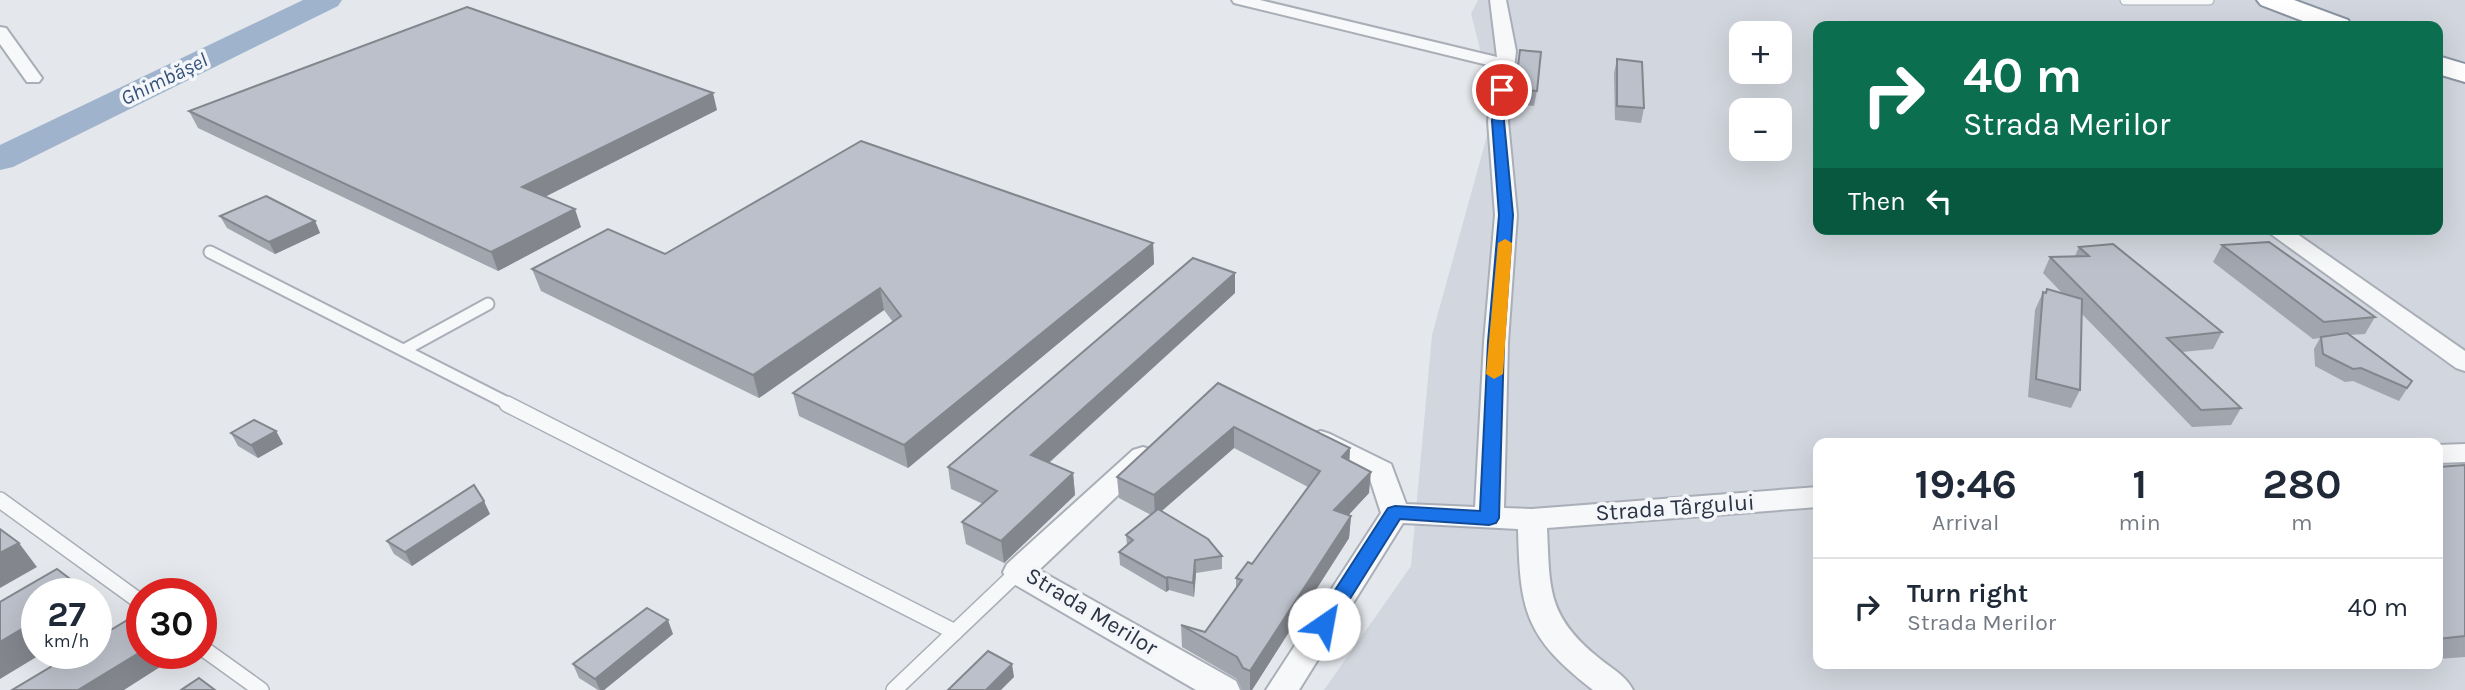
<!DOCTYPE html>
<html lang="en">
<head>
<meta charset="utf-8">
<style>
	body { margin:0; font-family:Karla,sans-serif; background:#f6f6f7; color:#1f2937; height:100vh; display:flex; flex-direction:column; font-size:26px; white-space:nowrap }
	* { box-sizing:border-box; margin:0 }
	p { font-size:23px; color:#747a83 }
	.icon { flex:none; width:38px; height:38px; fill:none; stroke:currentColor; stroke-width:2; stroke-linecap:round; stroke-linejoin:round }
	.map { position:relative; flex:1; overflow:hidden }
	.details { position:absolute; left:1813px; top:438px; width:630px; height:231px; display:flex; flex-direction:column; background:#fff; border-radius:14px; box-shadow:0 7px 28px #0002 }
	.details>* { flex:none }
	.banner { position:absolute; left:1813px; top:21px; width:630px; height:214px; border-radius:14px; box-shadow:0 7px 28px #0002; background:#0b6e4f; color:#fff; overflow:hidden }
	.buttons { position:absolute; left:1729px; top:21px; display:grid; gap:14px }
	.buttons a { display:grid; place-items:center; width:63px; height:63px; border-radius:14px; background:#fff; box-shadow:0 7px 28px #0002; font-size:35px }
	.speed { position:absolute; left:21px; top:578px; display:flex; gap:14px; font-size:35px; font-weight:700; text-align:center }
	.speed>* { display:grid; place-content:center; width:91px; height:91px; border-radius:50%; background:#fff; box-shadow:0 7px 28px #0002; line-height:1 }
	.speed small { font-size:18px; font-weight:400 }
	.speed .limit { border:10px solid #d22; background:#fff; color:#111 }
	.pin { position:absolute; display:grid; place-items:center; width:60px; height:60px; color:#fff; margin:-30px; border:4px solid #fff; border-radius:50%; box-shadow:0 2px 7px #0007 }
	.me { position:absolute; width:77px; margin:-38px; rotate:33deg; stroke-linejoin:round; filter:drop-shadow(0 0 5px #0008) }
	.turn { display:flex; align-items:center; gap:24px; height:147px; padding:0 35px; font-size:32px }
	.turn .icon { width:91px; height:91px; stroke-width:2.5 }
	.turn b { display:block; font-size:49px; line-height:60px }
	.then { display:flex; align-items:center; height:66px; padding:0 35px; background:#0003; gap:14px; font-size:26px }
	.eta { display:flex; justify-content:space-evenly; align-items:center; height:119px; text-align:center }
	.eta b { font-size:42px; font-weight:700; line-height:49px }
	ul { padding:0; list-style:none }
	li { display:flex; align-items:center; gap:21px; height:98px; padding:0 35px; border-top:2px solid #e0e1e3 }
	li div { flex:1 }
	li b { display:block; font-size:26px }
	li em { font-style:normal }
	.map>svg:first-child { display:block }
	.built { fill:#d2d6de; fill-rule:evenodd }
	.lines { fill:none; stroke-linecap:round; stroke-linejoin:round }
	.river { fill:#9fb4cc; fill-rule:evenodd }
	.service-far2-casing { stroke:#a9aeb7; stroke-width:11 }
	.service-far1-casing { stroke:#a9aeb7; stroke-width:15 }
	.service-casing { stroke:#a9aeb7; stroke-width:18 }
	.minor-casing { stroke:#a9aeb7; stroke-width:4 }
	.trunk-casing { stroke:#8b94a3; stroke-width:4 }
	.service-far2 { stroke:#f7f8fa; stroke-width:9 }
	.service-far1 { stroke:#f7f8fa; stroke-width:11 }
	.service { stroke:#f7f8fa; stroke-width:15 }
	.minor { fill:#f7f8fa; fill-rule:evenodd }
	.trunk { fill:#fff; fill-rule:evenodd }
	.wall { fill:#a1a5ae }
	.shaded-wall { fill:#83868d }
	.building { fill:#bbc0ca; stroke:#83868d; stroke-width:2 }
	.route { fill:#1a73e8; stroke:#114b97; stroke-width:2 }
	.slow { fill:#f59e0b }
	.labels { text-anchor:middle; stroke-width:7; stroke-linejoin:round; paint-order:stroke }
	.far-water-label { font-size:21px; font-style:italic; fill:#34527a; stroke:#f4f6f9 }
	.street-label { font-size:23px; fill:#2b3445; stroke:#f4f6f9 }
</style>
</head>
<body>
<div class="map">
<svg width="2465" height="690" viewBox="0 0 2465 690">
	<rect width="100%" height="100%" fill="#e4e7ec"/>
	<path class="built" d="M1478,0H2465V690H1324L1411,566L1432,335L1495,107L1471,14ZM1818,26H2438V229H1818ZM1741,33H1780V72H1741ZM1741,110H1780V149H1741ZM1818,443H2438V663H1818Z"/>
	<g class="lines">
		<path class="river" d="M303,0H342L338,6L13,167L0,170V145Z"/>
		<g class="service-far2-casing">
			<path id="service-far2" d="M2125,0H2209"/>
		</g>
		<g class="service-far1-casing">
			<g id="service-far1">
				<path d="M210,252L511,405"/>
				<path d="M404,350L488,304"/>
			</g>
		</g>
		<g class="service-casing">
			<g id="service">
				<path d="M507,404L955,632"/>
				<path d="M0,500L142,603"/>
				<path d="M201,647L261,690"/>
				<path d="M894,690L1018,572"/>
			</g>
		</g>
		<g class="minor-casing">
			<g id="minor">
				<path d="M1232,0H1260L1497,57L1490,0H1506L1516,51L1508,121L1517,215L1508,342L1504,508L1532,509L1818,487V507L1547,528C1550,586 1546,613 1594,654C1607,666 1625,674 1633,690H1593C1525,637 1520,612 1518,529L1403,523L1299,690H1266L1381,513L1369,476L1312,446L1308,440L1312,434L1321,431L1330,434L1391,464L1406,504L1475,507L1484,342L1495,215L1488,121L1496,67L1234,3Z"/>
				<path d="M0,27L6,28L39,74L42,78L39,82H27L0,44Z"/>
				<path d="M2264,229H2290L2465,351V371L2456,368Z"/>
				<path d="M2465,444V462L2438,463V445Z"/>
				<path d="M1143,447L1153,450L1157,456L1153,462L1039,570L1236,681L1240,690H1196L1007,580L1003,572L1007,564L1133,450Z"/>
			</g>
		</g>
		<g class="trunk-casing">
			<g id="trunk">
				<path d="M2257,0H2294L2348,20L2352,26H2316L2261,5Z"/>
				<path d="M2438,56L2465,64V82L2438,74Z"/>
			</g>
		</g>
		<use href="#service-far2" class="service-far2"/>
		<use href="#service-far1" class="service-far1"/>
		<use href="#service" class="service"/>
		<use href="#minor" class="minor"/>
		<use href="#trunk" class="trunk"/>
	</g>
	<g class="wall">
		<path d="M1520,50L1537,91L1534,106L1513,104Z"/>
		<path d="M1617,59L1644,108L1641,123L1615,120L1614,73Z"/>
		<path d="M717,110L545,196L581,227L498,271L198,128L189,111Z"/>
		<path d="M220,216L315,221L320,233L275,254L227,228Z"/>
		<path d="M1153,243L1154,264L908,468L799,416L793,393L893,322L884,310L759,398L541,291L532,269L665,254Z"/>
		<path d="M2222,245L2375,317L2365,334L2349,335L2412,381L2399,401L2353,381L2345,382L2315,366L2314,349L2320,338L2313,339L2213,262Z"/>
		<path d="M2079,247L2222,332L2213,349L2182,352L2241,408L2231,425L2192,427L2082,314L2080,390L2071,408L2028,397L2035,310L2043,292H2045L2047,289L2062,293L2043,273L2050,257L2075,256Z"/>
		<path d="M1235,293L1049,463L1073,473L1075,495L1004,563L966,544L962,522L983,504L951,489L948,467Z"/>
		<path d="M1218,383L1350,448L1349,460L1369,493L1348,515L1351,516L1349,538L1252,690H1242L1237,679L1182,647L1181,625L1205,632L1236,589V578L1252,564L1308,487L1234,448L1161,511L1222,556V569L1196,573L1194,597L1169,590L1166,592L1120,565L1119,552L1127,545L1126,535L1151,515L1119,498L1117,477Z"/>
		<path d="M276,431L283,444L258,458L238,446L231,433Z"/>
		<path d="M2465,465V657L2438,659V467Z"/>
		<path d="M490,514L412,566L394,554L387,541Z"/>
		<path d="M673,634L604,690H598L579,678L573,664Z"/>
		<path d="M2320,663H2392L2326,669Z"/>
	</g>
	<g class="shaded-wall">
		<path d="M713,93L717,110L529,205L522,187Z"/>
		<path d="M575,209L581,227L498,271L491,252Z"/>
		<path d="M315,221L320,233L275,254L269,242Z"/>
		<path d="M1153,243L1154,264L908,468L904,445Z"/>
		<path d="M1235,273V293L1034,476L1031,455Z"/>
		<path d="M880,288L884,310L759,398L753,375Z"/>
		<path d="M1234,427V448L1155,517L1154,495Z"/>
		<path d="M276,431L283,444L258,458L251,445Z"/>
		<path d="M1350,448L1349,469L1342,457Z"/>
		<path d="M1371,472L1369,493L1333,532L1334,510Z"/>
		<path d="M1073,473L1075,495L1004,563L1001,541Z"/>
		<path d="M484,501L490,514L412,566L405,552Z"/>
		<path d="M1351,516L1349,538L1252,690H1250V671Z"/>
		<path d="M19,543L37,567L0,588V553Z"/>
		<path d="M1195,560L1196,573L1194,597L1193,583Z"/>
		<path d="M1168,577L1169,590L1166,592V578Z"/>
		<path d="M96,605L104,616L96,620Z"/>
		<path d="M37,620V653H43L0,679V642Z"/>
		<path d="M668,620L673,634L604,690H600L595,679Z"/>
		<path d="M142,651V653H166L171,660L124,690H78Z"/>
		<path d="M1012,664L1014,677L1001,690H986Z"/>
	</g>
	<g class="building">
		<path d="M467,7L713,93L522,187L575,209L491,252L189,111Z"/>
		<path d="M1520,50L1541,52L1537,91L1515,89Z"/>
		<path d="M1617,59L1642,62L1644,108L1617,106Z"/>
		<path d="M861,141L1153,243L904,445L793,393L901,316L880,288L753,375L532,269L608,229L665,254Z"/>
		<path d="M266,196L315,221L269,242L220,216Z"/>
		<path d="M2269,242L2375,317L2324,322L2222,245Z"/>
		<path d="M2113,244L2222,332L2167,338L2241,408L2201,410L2050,257L2089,256L2079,247Z"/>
		<path d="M1193,258L1235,273L1031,455L1073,473L1001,541L962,522L997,491L948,467Z"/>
		<path d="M2047,289L2082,299L2080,390L2036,379L2043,292L2046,293Z"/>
		<path d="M2347,333L2412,381L2407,388L2361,368L2353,369L2323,354L2321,337Z"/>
		<path d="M1218,383L1350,448L1342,457L1371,472L1334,510L1351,516L1250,671L1243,668L1237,657L1181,625L1205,632L1242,580L1236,578L1248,562L1252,564L1320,471L1234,427L1154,495L1117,477Z"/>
		<path d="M254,420L276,431L251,445L231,433Z"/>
		<path d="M2465,465V636L2438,639V467Z"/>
		<path d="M474,485L484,501L405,552L387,541Z"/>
		<path d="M1158,509L1208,539L1222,556L1195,560L1193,583L1168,577L1166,578L1119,552L1133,540L1126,535Z"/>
		<path d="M0,529L19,543L0,553Z"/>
		<path d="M57,569L86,591L83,593H37V620L0,642V602Z"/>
		<path d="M647,608L668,620L595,679L573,664Z"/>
		<path d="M129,619L142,629V651L78,690H12L74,653H96V639Z"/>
		<path d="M988,651L1012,664L986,690H948Z"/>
		<path d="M199,678L215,690H181Z"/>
	</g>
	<path class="route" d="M1502,86L1508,90L1504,121L1513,215L1504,342L1499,518L1496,523L1489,525L1400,519L1331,629L1324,631L1317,629L1314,624L1317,618L1388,508L1395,506L1480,511L1488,342L1499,215L1492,121L1496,90Z"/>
	<path class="slow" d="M1505,239L1512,243L1503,374L1494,379L1486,374L1498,243Z"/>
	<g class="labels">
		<g class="far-water-label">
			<text transform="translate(164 79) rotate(-26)" y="7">Ghimbășel</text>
		</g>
		<g class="street-label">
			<text transform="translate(1675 507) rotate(-4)" y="8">Strada Târgului</text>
			<text transform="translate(1092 611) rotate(31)" y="8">Strada Merilor</text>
		</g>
	</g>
</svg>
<div class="buttons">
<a>+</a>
<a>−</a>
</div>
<div class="speed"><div>27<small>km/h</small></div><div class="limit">30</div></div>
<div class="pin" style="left:1502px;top:90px;background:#d93025"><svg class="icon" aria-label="arrive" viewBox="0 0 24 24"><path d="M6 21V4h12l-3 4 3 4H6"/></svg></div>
<svg class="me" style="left:1324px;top:624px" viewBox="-20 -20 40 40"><circle r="19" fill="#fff"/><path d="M0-13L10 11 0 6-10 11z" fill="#1a73e8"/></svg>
<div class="banner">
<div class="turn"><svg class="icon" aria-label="right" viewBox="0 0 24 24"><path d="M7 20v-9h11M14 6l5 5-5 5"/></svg><div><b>40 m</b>Strada Merilor</div></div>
<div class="then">Then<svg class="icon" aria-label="left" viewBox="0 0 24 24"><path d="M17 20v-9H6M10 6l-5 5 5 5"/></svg></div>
</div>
<section class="details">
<div class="eta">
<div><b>19:46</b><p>Arrival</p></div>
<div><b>1</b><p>min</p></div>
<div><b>280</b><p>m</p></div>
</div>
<ul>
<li><svg class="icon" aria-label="right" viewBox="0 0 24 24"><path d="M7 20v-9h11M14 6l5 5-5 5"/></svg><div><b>Turn right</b><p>Strada Merilor</p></div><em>40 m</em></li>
</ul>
</section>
</div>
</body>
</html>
